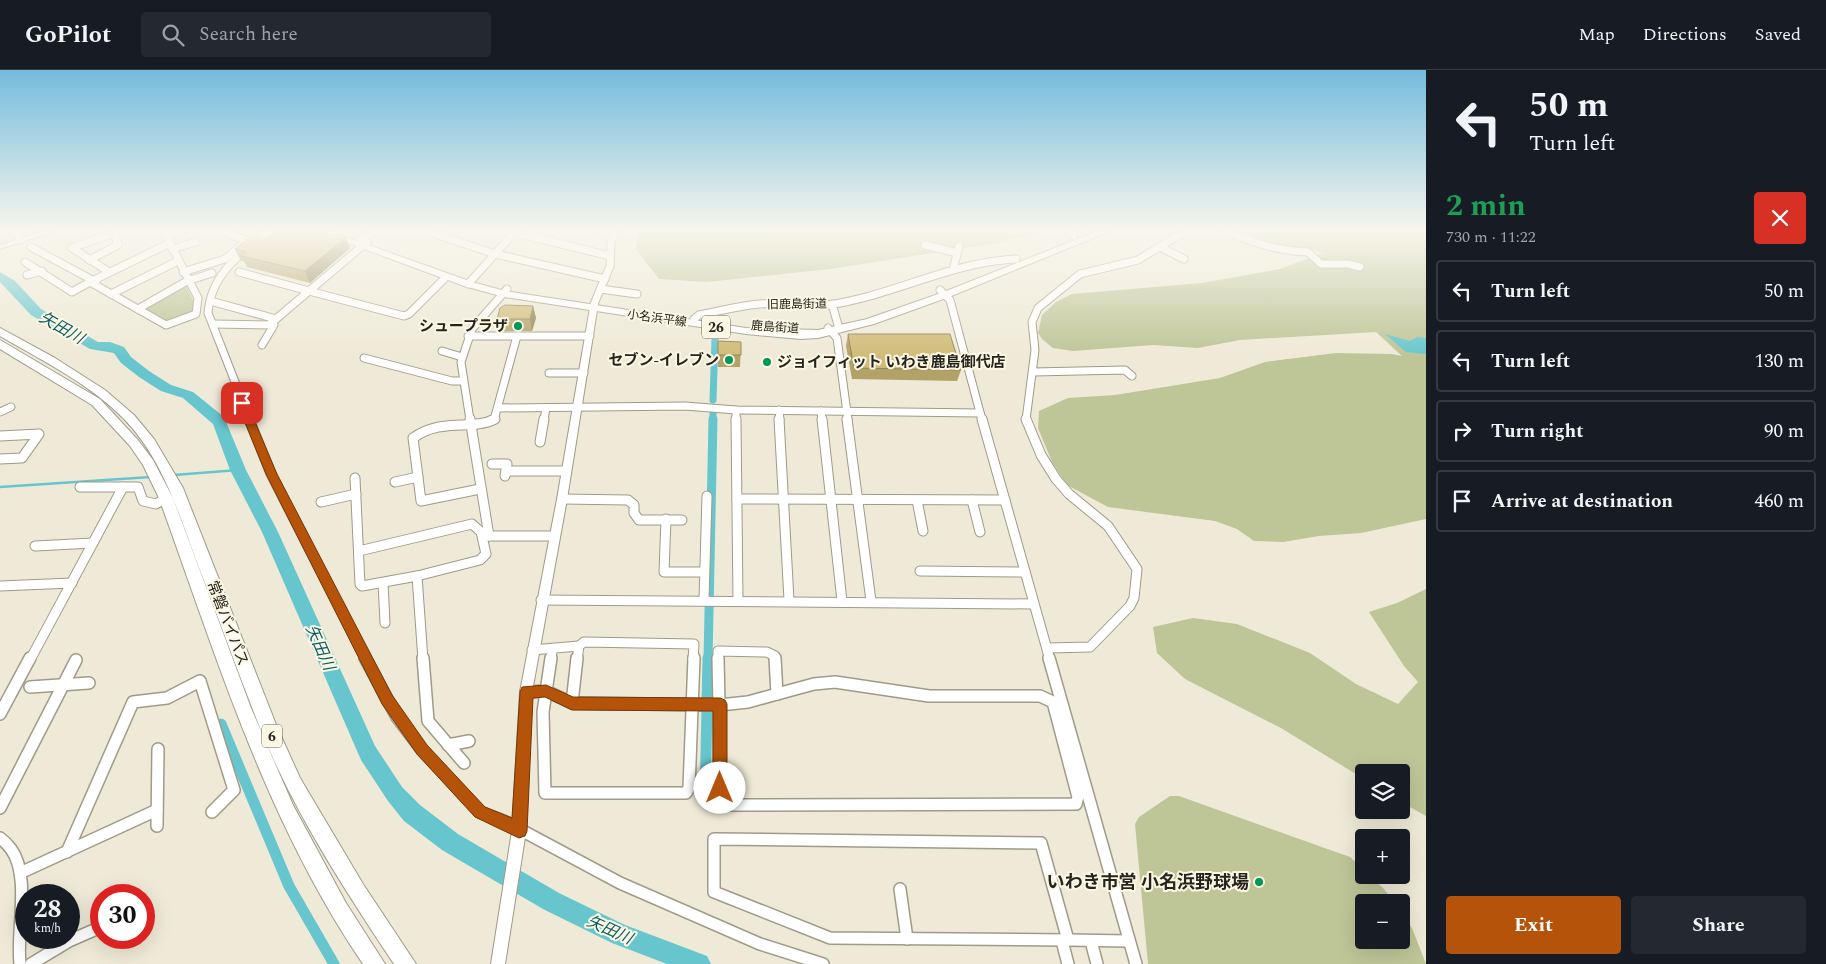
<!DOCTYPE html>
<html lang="en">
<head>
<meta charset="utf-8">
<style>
	body { margin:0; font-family:Spectral,"Noto Sans JP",serif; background:#242831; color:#f1f3f6; height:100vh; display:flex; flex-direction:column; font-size:19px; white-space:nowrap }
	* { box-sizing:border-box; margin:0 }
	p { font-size:16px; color:#9ea1a6 }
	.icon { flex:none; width:28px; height:28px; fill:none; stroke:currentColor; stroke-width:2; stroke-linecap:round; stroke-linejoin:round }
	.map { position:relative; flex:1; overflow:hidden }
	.side { display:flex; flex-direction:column; background:#171b24; width:400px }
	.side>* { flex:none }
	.top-card { background:#171b24; color:#f1f3f6; overflow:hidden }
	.tools { position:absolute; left:1355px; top:694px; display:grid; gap:10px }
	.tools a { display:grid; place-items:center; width:55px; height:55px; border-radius:5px; background:#171b24; box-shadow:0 5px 20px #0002; font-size:25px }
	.speed { position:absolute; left:15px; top:814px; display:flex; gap:10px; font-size:25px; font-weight:700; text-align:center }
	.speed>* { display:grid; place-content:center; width:65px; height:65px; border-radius:50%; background:#171b24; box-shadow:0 5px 20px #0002; line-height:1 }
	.speed small { font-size:12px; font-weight:400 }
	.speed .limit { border:8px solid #d22; background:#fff; color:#111 }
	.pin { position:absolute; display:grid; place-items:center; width:42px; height:42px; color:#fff; margin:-21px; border-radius:10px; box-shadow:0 2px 8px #0006 }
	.me { position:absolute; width:55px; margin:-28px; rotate:0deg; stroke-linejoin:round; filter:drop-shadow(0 0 4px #0008) }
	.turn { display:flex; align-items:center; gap:18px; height:105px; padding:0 20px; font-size:22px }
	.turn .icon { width:65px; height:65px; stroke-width:2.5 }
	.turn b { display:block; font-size:35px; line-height:42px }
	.round { display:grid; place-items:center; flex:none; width:52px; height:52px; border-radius:5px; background:#242831 }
	.head { display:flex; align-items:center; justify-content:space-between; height:85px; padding:0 20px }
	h1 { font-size:30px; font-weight:700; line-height:38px; color:#1e9e55 }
	.primary-button { display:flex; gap:10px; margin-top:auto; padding:10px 20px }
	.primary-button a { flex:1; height:58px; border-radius:5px; background:#b45309; color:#fff; font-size:20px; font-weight:700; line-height:58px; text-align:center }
	.primary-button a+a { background:#242831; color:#f1f3f6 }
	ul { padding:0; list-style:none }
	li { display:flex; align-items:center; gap:15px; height:62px; margin:0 10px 8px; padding:0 10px; border:2px solid #363941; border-radius:5px }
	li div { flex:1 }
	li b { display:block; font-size:19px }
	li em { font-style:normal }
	header { display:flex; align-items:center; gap:30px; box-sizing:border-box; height:70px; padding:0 25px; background:#171b24; border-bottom:1px solid #363941 }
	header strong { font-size:24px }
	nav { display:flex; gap:28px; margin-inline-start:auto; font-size:18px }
	.search { width:350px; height:45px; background:#242831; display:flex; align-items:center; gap:12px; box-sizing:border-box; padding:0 18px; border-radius:5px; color:#9ea1a6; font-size:19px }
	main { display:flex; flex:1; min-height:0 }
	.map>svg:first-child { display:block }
	.green { fill:#bec597 }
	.water { fill:#67c6cd }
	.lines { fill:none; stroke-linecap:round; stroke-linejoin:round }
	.stream { stroke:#67c6cd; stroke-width:2.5 }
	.canal-far2 { stroke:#67c6cd; stroke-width:7 }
	.canal-far1 { stroke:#67c6cd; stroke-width:9 }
	.canal { stroke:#67c6cd; stroke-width:11 }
	.river { fill:#67c6cd; fill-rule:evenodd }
	.minor-far2-casing { stroke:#a09a89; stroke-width:9 }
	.minor-far1-casing { stroke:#a09a89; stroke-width:11 }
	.minor-casing { stroke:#a09a89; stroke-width:14 }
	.tertiary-casing { stroke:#a09a89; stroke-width:2 }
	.primary-casing { stroke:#a09a89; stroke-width:2 }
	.trunk-casing { stroke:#a09a89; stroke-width:2 }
	.minor-far2 { stroke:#fff; stroke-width:7 }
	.minor-far1 { stroke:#fff; stroke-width:9 }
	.minor { stroke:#fff; stroke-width:11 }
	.tertiary { fill:#fff; fill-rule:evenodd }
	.primary { fill:#fff; fill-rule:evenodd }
	.trunk { fill:#fff; fill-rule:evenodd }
	.wall { fill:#b3a267 }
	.shaded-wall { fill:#928454 }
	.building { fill:#d0bc78; stroke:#928454 }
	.route { fill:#b45309; stroke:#753606 }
	.poi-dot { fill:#009759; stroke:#fcf7e4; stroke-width:2 }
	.labels { text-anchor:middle; stroke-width:4; stroke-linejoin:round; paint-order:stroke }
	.far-street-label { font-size:12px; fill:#26241d; stroke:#fcf7e4 }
	.shield { fill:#fcf7e4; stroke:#666359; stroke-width:1 }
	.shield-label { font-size:14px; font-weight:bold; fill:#26241d }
	.poi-label { font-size:15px; font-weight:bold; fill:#26241d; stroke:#fcf7e4; text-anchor:end }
	.street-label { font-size:15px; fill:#26241d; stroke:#fcf7e4 }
	.water-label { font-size:16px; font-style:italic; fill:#095e64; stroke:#fcf7e4 }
	.near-poi-label { font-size:18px; font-weight:bold; fill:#26241d; stroke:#fcf7e4; text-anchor:end }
</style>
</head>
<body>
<header>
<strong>GoPilot</strong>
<div class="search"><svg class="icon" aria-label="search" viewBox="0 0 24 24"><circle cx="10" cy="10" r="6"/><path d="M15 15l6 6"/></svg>Search here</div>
<nav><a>Map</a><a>Directions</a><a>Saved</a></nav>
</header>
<main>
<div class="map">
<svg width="1426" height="894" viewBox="0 0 1426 894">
	<rect width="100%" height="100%" fill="#efead7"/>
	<g class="green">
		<path d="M638,162H1035L1004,172L830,199L707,212L659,209L636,179Z"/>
		<path d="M1235,162H1426V449L1361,463L1319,466L1283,472L1254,471L1237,459L1215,451L1108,437L1067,415L1052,392L1038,358L1039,341L1068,328L1115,325L1220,308L1265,292L1336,283L1392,284L1402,286L1376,262L1240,270L1198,278L1153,275L1073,281L1053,278L1042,269L1038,263L1042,245L1056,232L1072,224L1202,213L1280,199L1322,183C1313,176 1278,179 1263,176C1254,174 1244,166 1235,162Z"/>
		<path d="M186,215L194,232V242L165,252L143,240Z"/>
		<path d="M1426,519V746L1401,732V702H1364V709L1281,658L1185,609L1157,583L1153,557L1193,548L1237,554L1310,583L1356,614L1398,634L1418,612L1404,596L1369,542L1397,533Z"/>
		<path d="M1170,726H1179L1350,787L1364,800V805H1369L1384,819L1394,832H1364V870H1401V843L1412,858L1426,894H1148L1135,754L1139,747Z"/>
	</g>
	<path class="water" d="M1385,264L1410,271L1417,267L1426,268V284L1406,282Z"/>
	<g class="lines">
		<g class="stream">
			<path d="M174,405L238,400"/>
			<path d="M0,417L151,407"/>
		</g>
		<g class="canal-far2">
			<path d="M713,330L715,269"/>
			<path d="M713,350V342"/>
		</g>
		<path class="canal-far1" d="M708,590L713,349"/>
		<g class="canal">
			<path d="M221,654L289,816L334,894"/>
			<path d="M705,732L708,588"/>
		</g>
		<path class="river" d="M0,202L15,211L41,239L98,272H110L124,277L131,287L149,301L171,315L193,322L224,347L246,400L278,462L375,676L402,717L420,735L458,764L559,823L625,855L707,886L711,894H667L612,873L543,839L442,780L404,751L388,731L361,690L262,462L230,400L213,354L183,328L161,321L139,307L121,293L114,283L90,279L31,245L0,212Z"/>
		<g class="minor-far2-casing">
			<g id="minor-far2">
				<path d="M16,162L20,170"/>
				<path d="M164,162L170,173"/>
				<path d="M224,162L248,171"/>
				<path d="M429,162L495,184L605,209"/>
				<path d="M512,162L610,186"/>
				<path d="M603,162L613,165"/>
				<path d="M1071,162L1074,166"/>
				<path d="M1228,162C1255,174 1279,181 1308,182L1321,194H1348L1360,197"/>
				<path d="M166,166L179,162"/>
				<path d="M360,170L372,162"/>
				<path d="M170,173L198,228L196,244L166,255L90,212Z"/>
				<path d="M925,175L957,183"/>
				<path d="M31,177L96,212"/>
				<path d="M1160,177L1184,189"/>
				<path d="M72,178L114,163"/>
				<path d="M72,178L109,202"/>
				<path d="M172,179L196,172"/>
				<path d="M89,190L118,175L114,162"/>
				<path d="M25,192L72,222L90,212"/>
				<path d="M953,200L959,176"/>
				<path d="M183,202L225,189L241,176"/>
				<path d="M239,202L309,221L367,172"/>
				<path d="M27,205L42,201"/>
				<path d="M468,214L515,162"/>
				<path d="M600,219L637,224"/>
				<path d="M940,220L950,230L982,350"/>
				<path d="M111,224L178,191"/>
				<path d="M214,232L276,249"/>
				<path d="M594,234L610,196L611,173L615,162"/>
				<path d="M832,234L838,255"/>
				<path d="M138,239L187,211L212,203"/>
				<path d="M694,249L699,245C719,241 739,236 759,234C782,232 805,238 828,235C892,226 951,192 1016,189"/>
				<path d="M213,254L274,255L262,275"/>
				<path d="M270,254L309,221L404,246L409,244L444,209"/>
				<path d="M828,258L837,268L848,350"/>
				<path d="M468,266H590"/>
				<path d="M442,281L462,287"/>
				<path d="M364,288L452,311H463"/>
				<path d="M1033,302L1125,300L1132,306"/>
				<path d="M549,303H584"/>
				<path d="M498,338L685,336L736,340L980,343"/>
				<path d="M736,340V350"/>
				<path d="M779,340L780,350"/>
				<path d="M821,341L822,350"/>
				<path d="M0,342L11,337"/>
				<path d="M250,350L208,243C211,204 240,184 268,162"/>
				<path d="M470,350L461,292L472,259L507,219"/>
				<path d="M494,350L517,266"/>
				<path d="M544,350L546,338"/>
				<path d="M1026,350L1035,280L1032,252L1038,238L1080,204L1138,190L1184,162"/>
			</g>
		</g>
		<g class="minor-far1-casing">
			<g id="minor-far1">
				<path d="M249,349L271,404L366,590"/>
				<path d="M470,349L489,466"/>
				<path d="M736,349L738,530"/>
				<path d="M779,349L789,530"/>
				<path d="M822,349L842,531"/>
				<path d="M847,349L871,531"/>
				<path d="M982,349L1050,590"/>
				<path d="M1026,349L1041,385L1056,409L1069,424L1108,456L1137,499L1134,528L1130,536L1090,577L1047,578"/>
				<path d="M0,366L39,364L22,388L0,389"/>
				<path d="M540,372L544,349"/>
				<path d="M492,394H507L505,406"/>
				<path d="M506,401H566"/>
				<path d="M355,408L360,514L362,516L417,506L480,490L486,484L481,462L472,454L359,481"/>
				<path d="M395,412L418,407"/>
				<path d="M80,417H138L143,431L156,434L166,428"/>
				<path d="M480,419L421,431L413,368C442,347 472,361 495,349"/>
				<path d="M562,429L628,430L634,435V443L639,450H682"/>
				<path d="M737,429L1005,430"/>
				<path d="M917,430L923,461"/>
				<path d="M972,430L980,462"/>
				<path d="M321,432L356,424"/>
				<path d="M666,449L664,502H704"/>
				<path d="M486,466H555"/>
				<path d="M35,476L93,473"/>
				<path d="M920,501L1025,502"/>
				<path d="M417,506L423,590"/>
				<path d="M383,513L385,553"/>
				<path d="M0,516L72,513"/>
				<path d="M541,530L1033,534"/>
				<path d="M704,530L707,426"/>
				<path d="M532,580L579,576"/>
				<path d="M30,590L123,417"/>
				<path d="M551,590L552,581"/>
				<path d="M577,590L579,576L584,572L694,574L693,590"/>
				<path d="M718,590V581L767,582L775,586V590"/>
			</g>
		</g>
		<g class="minor-casing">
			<g id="minor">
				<path d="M365,588L397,647L422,680L480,742L506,752L620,813L760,874L823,894"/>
				<path d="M423,588L428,651L464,693"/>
				<path d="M551,588L543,642L545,723H686L689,718L694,588"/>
				<path d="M718,588L719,635"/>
				<path d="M775,588L777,624"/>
				<path d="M1049,588L1136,894"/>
				<path d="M30,617L89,613"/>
				<path d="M526,622L546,621L572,633L719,635"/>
				<path d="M572,633L577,588"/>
				<path d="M719,635L720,735L1076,734L1078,727L1053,632L1040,626H929L835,612L814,614L777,624"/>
				<path d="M719,635L748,632L777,624"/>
				<path d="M0,644L30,588"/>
				<path d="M448,675L469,671"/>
				<path d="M0,738L76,590"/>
				<path d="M157,756L158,679"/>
				<path d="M0,768C4,771 8,775 11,779C31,806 16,861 20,894"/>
				<path d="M714,769L1041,773L1068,870L830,868L714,822Z"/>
				<path d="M67,782L133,632L167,628L200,611L234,720L212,742"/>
				<path d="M20,803L157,740"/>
				<path d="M900,819L907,869"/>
				<path d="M1068,870L1129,871"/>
				<path d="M1062,871L1068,894"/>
				<path d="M1091,871L1097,894"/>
				<path d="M31,894L69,871L101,857"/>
			</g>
		</g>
		<g class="tertiary-casing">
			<g id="tertiary">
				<path d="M41,162H52L0,179V175Z"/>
				<path d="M591,232H597L598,234L567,429L532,622L526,761L505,894H491L512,761L520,622L557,429Z"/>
			</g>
		</g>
		<g class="primary-casing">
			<path id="primary" d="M318,162H332L472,212L505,221L746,258L818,260L867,249L941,223L1095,162H1108L949,227L874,254L818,268L801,269L746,264L504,227L464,216Z"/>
		</g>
		<g class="trunk-casing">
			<g id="trunk">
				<path d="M0,258L55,288L105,320L134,345L154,369L183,418L277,657L300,708L363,814L416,894H394C344,819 294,742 260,658C238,602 217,544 195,487C179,443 164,397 134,360C99,318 46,293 0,266Z"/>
				<path d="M0,270L100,329L138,370L153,390L173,428L251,638L293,735L346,833L385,894H363C266,752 217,588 159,428L143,395L130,376L92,335L0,279Z"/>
			</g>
		</g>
		<use href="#minor-far2" class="minor-far2"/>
		<use href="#minor-far1" class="minor-far1"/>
		<use href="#minor" class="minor"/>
		<use href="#tertiary" class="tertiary"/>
		<use href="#primary" class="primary"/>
		<use href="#trunk" class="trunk"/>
	</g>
	<g class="wall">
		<path d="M273,162H324L350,178L310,213L247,197L244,191H241L235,179L266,168Z"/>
		<path d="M533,236L536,248L532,261H500L497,249Z"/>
		<path d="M848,264L961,300L957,311L852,309L846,276Z"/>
		<path d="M718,271L741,272L740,297H718Z"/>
	</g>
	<g class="shaded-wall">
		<path d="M346,167L350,178L310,213L305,201Z"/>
		<path d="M533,236L536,248L532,261L530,249Z"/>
	</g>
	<g class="building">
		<path d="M274,162H324L346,167L305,201L241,186L246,182L235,179L253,165L266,168Z"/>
		<path d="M505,235L533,236L530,249H497L500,238Z"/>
		<path d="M848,264H950L961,300L854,298Z"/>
		<path d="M718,271L741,272V285H718Z"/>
	</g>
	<linearGradient id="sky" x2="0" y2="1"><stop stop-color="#74bbdd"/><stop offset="0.56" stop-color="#f8f6ed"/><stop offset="1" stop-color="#f8f6ed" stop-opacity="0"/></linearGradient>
	<rect width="1426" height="287" fill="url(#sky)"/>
	<path class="route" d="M242,330L247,333L277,404L392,625L427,675L485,737L512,748L520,622L522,617L546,615L573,627L720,628L725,630L727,634V718L725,723L720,725L715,723L713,718V641L572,640L545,627L533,628L527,761L525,766L519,768L475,747L417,684L382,634L266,404L237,333Z"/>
	<g class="poi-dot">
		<circle cx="518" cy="256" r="5"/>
		<circle cx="729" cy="290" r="5"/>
		<circle cx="767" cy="292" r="5"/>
		<circle cx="1259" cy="812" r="5"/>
	</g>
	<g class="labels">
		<g class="far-street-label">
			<text transform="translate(797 234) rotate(-1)" y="4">旧鹿島街道</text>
			<text transform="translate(657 248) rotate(8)" y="4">小名浜平線</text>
			<text transform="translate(775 257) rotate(4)" y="4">鹿島街道</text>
		</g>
		<g class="shield">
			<rect x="702" y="245.5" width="28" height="23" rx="4"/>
			<rect x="262" y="654.5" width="20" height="23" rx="4"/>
		</g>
		<g class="shield-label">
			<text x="716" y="262">26</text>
			<text x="272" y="671">6</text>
		</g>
		<g class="poi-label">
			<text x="508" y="261">シュープラザ</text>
			<text x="719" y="295">セブン-イレブン</text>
			<text x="777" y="297" text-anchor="start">ジョイフィット いわき鹿島御代店</text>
		</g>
		<g class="street-label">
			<text transform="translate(228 553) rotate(69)" y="5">常磐バイパス</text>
		</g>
		<g class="water-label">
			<text transform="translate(62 257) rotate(30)" y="6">矢田川</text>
			<text transform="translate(321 577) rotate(66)" y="6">矢田川</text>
			<text transform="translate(610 859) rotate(24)" y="6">矢田川</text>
		</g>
		<g class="near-poi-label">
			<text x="1249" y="818">いわき市営 小名浜野球場</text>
		</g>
	</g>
</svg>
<div class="tools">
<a><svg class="icon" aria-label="layers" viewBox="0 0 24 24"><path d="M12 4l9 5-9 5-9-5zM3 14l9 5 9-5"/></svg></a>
<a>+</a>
<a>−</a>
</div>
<div class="speed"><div>28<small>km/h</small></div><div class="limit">30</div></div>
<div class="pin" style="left:242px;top:333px;background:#d93025"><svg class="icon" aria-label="arrive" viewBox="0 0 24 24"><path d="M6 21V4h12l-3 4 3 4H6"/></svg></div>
<svg class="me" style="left:720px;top:718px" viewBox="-20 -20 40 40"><circle r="19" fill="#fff"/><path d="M0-13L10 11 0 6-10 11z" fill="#b45309"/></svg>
</div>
<section class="side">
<div class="top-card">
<div class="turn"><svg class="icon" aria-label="left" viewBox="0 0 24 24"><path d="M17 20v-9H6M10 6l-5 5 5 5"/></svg><div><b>50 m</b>Turn left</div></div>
</div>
<div class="head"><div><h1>2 min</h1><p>730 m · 11:22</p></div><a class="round" style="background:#d93025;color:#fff"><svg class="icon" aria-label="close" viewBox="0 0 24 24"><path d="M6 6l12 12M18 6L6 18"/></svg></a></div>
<ul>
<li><svg class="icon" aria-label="left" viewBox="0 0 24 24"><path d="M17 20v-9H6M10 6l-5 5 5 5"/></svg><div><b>Turn left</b></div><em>50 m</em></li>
<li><svg class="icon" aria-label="left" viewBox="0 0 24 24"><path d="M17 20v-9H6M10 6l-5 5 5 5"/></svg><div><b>Turn left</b></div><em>130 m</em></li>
<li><svg class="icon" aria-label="right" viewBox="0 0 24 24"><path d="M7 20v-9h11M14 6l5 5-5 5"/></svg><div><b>Turn right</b></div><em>90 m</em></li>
<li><svg class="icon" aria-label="arrive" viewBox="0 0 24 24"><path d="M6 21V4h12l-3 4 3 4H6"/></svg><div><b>Arrive at destination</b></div><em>460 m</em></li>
</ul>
<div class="primary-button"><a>Exit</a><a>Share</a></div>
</section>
</main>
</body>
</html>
